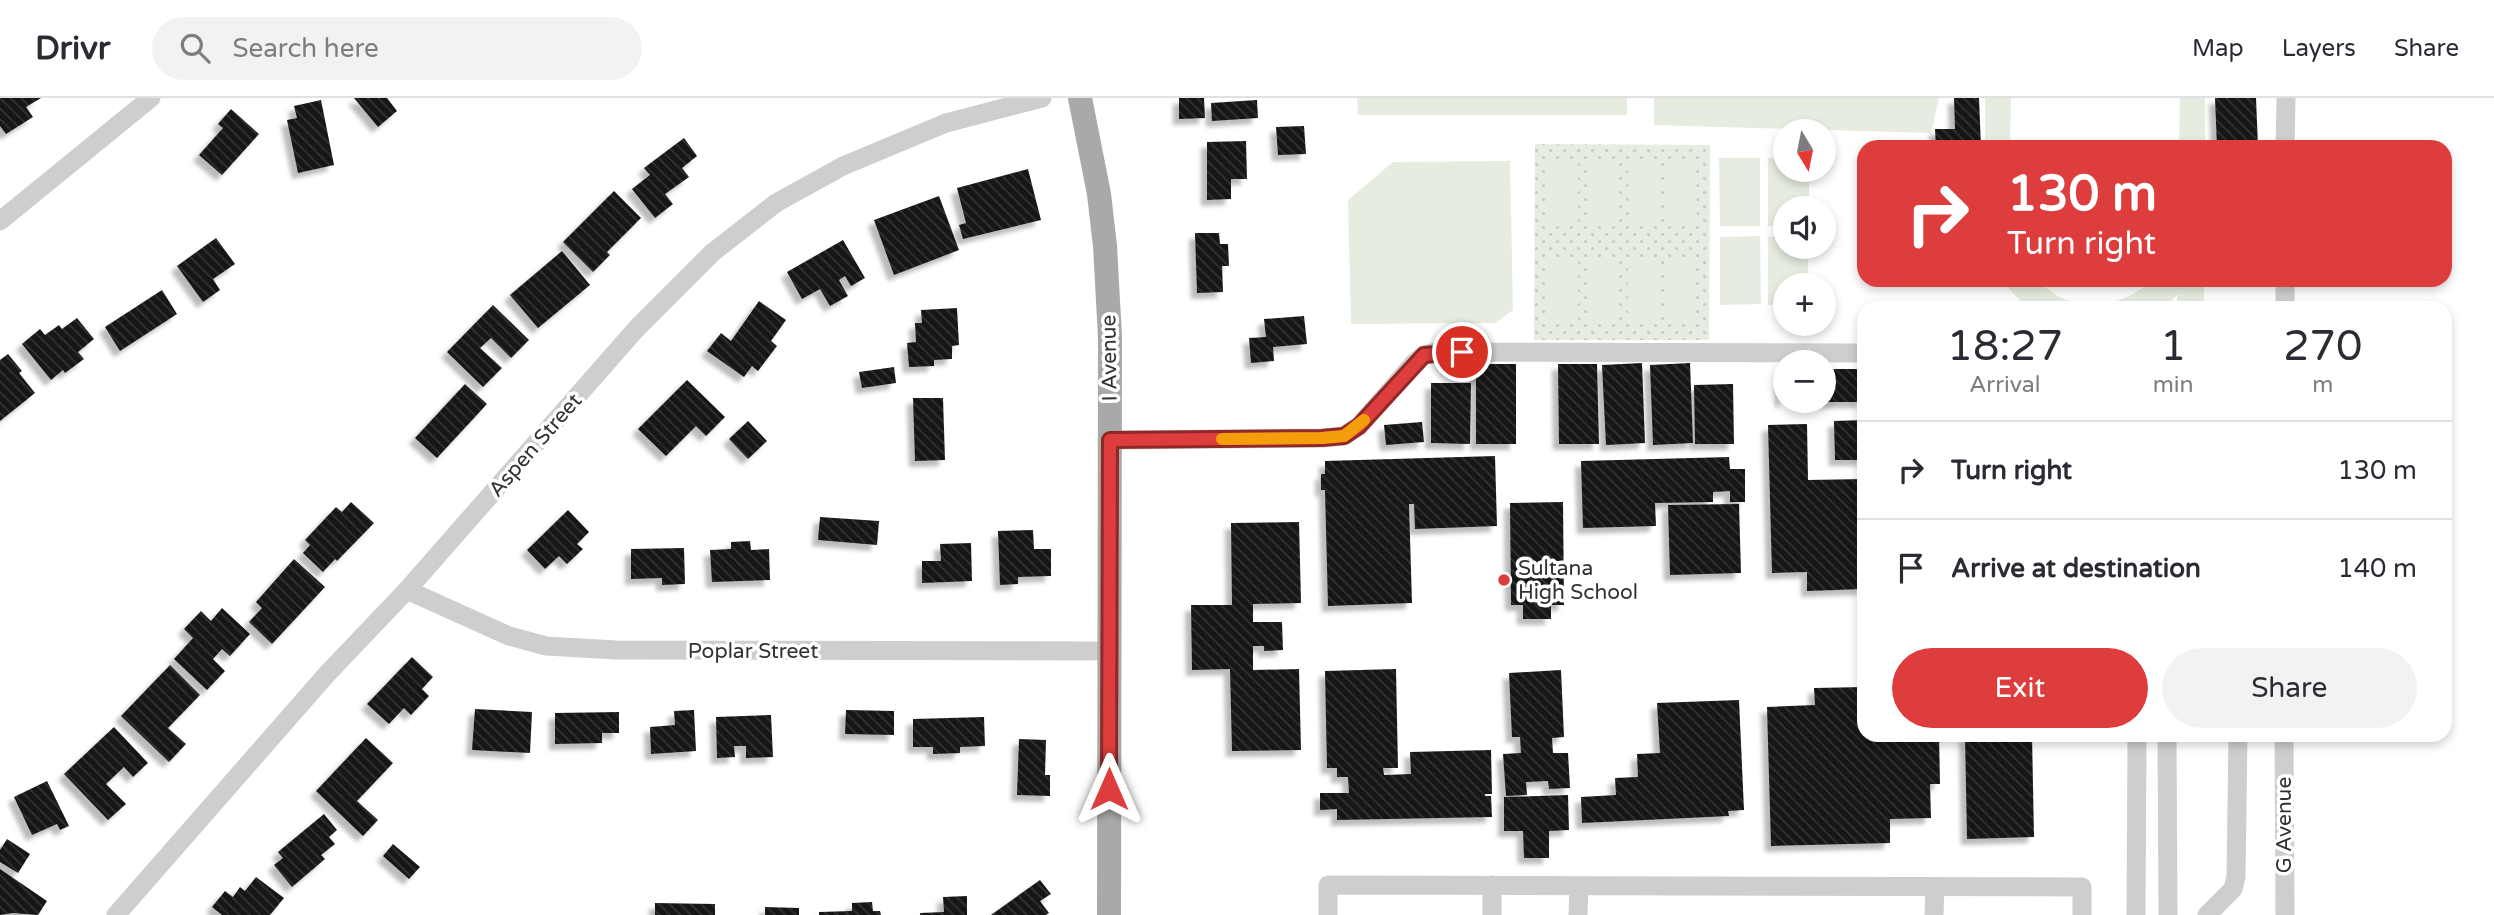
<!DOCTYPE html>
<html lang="en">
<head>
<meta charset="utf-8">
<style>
	body { margin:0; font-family:"Varela Round",sans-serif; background:#f2f2f3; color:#2b2b33; height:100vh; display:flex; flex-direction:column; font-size:26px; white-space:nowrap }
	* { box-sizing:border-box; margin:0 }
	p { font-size:23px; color:#7c7c81 }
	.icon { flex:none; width:38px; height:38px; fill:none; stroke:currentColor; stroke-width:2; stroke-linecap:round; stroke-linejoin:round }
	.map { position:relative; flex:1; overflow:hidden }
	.panel { position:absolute; left:1857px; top:203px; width:595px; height:441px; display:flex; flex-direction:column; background:#fff; border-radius:21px; box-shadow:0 4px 10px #0003 }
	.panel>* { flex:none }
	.banner { position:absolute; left:1857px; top:42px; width:595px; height:147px; border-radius:21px; box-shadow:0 4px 10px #0003; background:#dd3e3d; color:#fff; overflow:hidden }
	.needle { width:46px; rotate:170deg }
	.tools { position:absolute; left:1773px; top:21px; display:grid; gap:14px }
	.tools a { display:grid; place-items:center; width:63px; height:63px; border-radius:50%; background:#fff; box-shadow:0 4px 10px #0003; font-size:35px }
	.pin { position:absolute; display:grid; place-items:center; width:60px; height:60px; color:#fff; margin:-30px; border:4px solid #fff; border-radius:50%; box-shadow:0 2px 7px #0007 }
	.me { position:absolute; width:77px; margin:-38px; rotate:0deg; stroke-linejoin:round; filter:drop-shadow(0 0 5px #0008) }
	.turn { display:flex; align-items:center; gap:24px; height:147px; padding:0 35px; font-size:32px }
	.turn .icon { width:91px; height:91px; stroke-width:2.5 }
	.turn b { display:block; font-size:49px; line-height:60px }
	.eta { display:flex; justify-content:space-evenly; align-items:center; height:119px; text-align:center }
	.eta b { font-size:42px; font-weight:600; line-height:49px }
	.action { display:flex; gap:14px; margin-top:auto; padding:14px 35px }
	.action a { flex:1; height:80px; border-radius:42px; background:#dd3e3d; color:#fff; font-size:28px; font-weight:600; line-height:80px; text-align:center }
	.action a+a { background:#f2f2f3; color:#2b2b33 }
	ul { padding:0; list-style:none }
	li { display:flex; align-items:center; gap:21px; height:98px; padding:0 35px; border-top:2px solid #e1e1e2 }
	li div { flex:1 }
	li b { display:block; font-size:26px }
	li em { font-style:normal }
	header { display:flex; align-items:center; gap:42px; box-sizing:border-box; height:98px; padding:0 35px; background:#fff; border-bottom:2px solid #e1e1e2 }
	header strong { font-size:33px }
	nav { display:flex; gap:38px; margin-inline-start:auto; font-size:24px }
	.search { width:490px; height:63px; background:#f2f2f3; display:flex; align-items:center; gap:18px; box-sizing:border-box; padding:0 24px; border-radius:38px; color:#7c7c81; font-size:26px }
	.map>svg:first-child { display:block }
	.grass { fill:url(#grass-dots) }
	.garden { fill:#e6ede0 }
	.building { fill:url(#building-back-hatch); filter:url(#shadow) }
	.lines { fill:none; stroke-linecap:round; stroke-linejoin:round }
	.minor { stroke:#cecece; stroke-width:19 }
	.major { stroke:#a9a9a9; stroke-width:24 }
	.route-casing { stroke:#902828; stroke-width:18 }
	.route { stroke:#dd3e3d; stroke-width:12 }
	.slow { stroke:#f59e0b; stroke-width:12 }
	.poi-dot { fill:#dd3e3d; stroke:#fff; stroke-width:2.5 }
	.labels { text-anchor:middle; stroke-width:7; stroke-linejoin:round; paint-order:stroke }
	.street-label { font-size:21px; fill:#313131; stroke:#fff }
	.poi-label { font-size:21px; fill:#313131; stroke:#fff; text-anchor:start }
</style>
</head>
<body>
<header>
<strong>Drivr</strong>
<div class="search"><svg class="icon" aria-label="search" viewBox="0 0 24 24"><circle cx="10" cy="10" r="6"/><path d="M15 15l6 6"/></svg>Search here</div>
<nav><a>Map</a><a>Layers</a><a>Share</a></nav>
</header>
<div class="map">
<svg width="2494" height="817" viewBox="0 0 2494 817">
	<defs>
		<pattern id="grass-dots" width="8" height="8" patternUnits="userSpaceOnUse" patternTransform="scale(1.75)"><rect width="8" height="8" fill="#e6ede0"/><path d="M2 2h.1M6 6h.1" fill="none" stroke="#c6ccc1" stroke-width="1.8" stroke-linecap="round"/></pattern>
		<pattern id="building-back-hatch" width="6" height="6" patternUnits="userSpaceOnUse" patternTransform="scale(1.75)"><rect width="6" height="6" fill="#181818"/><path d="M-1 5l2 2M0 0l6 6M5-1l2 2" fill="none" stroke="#313131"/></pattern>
		<filter id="shadow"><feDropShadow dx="-6" dy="6" stdDeviation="2" flood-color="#0004"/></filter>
	</defs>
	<rect width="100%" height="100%" fill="#fff"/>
	<path class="grass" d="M1535,46L1710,47L1709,242H1534Z"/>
	<g class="garden">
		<path d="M1357,0H1627V17H1358Z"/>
		<path d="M1654,0H1939L1931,35L1654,27Z"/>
		<path d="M1985,0H2011L2010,49H1985Z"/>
		<path d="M2180,0H2205V49H2179Z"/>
		<path d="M1719,60H1760V128H1720Z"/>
		<path d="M1768,60H1785V72H1809V110H1785V128H1768Z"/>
		<path d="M1510,63L1513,212L1495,225L1351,226L1348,102L1393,64Z"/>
		<path d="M1578,63V127H1549V64Z"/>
		<path d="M1588,63H1617L1618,127H1589Z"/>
		<path d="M1657,63L1658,127H1629L1628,64Z"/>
		<path d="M1667,63H1696L1697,127H1668Z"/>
		<path d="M1760,138L1761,206L1720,207V139Z"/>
		<path d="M1785,138V149H1808V187H1785V207H1768V139Z"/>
		<rect x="1549" y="161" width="29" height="64"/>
		<path d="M1588,161H1617V224L1589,225Z"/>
		<rect x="1628" y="161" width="29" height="64"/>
		<path d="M1667,161H1696V224L1667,225Z"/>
		<path d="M2001,182C2011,182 2025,179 2034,182C2041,184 2052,196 2061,200C2091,213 2129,205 2152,182H2204V210H2177V197L2163,210H2027Z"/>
	</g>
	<g class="building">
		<path d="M0,0H41L26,9L33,19L6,36L0,28Z"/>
		<path d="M354,0H387L397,13L378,29Z"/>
		<path d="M1179,0H1204L1205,20L1179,21Z"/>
		<path d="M1954,0H1979L1981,49H1936L1935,31H1955Z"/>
		<path d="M2215,0H2256L2258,49H2217Z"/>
		<path d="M321,2L334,67L298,75L287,22L297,20L294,8Z"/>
		<path d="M1257,2L1258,20L1212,23L1211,5Z"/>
		<path d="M231,11L259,36L222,77L199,57L223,30L218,26Z"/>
		<path d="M1304,28L1306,56L1278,57L1276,29Z"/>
		<path d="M684,40L697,58L682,70L689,79L665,96L673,106L655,120L632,91L650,77L644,70Z"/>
		<path d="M1246,43L1247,81H1231V101L1207,102V44Z"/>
		<path d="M1028,71L1041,122L963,141L959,127L966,125L957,90Z"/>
		<path d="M614,93L641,120L607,154L610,157L593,174L563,144Z"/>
		<path d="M939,98L959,152L894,177L874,122Z"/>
		<path d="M1195,135H1219L1220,146H1228L1229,168H1222L1223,194L1197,195Z"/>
		<path d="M216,140L235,166L213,181L220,192L203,204L177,168Z"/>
		<path d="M843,142L865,180L851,188L845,178L839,182L848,198L830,208L820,191L802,201L787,174Z"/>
		<path d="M562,153L590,187L538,230L510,197Z"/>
		<path d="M162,192L177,216L120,253L105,229Z"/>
		<path d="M759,203L786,222L771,243L777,248L758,273L752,268L744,279L707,253L721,235L731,243Z"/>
		<path d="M493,207L529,242L511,260L491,240L480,250L502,270L483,289L447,254Z"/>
		<path d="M957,210L959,247L952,248V261L934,262V268L909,269L907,245L916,244L915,225H922L921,212Z"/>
		<path d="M1304,218L1307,246L1273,249L1274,263L1251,265L1249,240L1266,239L1264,221Z"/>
		<path d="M77,220L94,241L78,254L84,261L65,275L63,272L51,282L22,246L40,231L45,237L59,227L62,231Z"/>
		<path d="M8,256L22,273L19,275L35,295L0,323V262Z"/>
		<path d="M1642,265L1645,345L1606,347L1602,267Z"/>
		<path d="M1690,265L1693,345L1653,347L1650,267Z"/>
		<rect x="1476" y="266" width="40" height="80"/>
		<path d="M1558,266H1597L1599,346H1559Z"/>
		<path d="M894,269L896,285L862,290L859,274Z"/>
		<rect x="1781" y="270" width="4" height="33"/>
		<rect x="1824" y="271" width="40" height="33"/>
		<path d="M687,282L725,319L706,338L696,328L666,358L638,331Z"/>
		<path d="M1431,285H1471L1470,346L1431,345Z"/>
		<path d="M465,286L487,306L437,360L415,340Z"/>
		<path d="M1733,286L1734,346H1695L1694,287Z"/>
		<path d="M913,300H943L945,362L915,363Z"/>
		<path d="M1864,322V362H1835L1834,323Z"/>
		<path d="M748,323L767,343L748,361L729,341Z"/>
		<path d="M1422,324L1424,344L1386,347L1384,327Z"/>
		<path d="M1807,326L1808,382L1864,381V491L1807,493V474L1772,475L1768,327Z"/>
		<path d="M1495,358L1497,428L1415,431L1414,406H1409L1412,505L1328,508L1325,392H1321V376H1325V363Z"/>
		<path d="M1729,359L1730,371H1745V404H1730V393L1713,394V404L1655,405L1656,428L1583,430L1581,363Z"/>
		<path d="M351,404L374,425L337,463L335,461L323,474L303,455L310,447L305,442L336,409L342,414Z"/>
		<path d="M1563,404L1564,507H1551V521H1523V507H1511L1510,405Z"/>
		<path d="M1739,406L1741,475L1670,477L1668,407Z"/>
		<path d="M568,412L589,434L577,446L583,451L567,466L559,458L545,471L527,452Z"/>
		<path d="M820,419L879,423L877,447L818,442Z"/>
		<path d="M1299,424L1301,505L1253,506V524H1282L1283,552L1264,553V548H1253V572L1299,571L1301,652L1232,653L1230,571L1192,572L1191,507H1232L1231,425Z"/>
		<path d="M1033,432L1034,451H1051V478L1018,479V486L1000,487L998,433Z"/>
		<path d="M750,443L751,452L769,451L770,482L712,484L710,452L731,451V444Z"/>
		<path d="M971,445L972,483L922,485V463H941L940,446Z"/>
		<path d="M684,450L685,486L662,487V480L631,481V451Z"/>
		<path d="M294,461L325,489L272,546L249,524L262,510L256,504Z"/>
		<path d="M222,510L250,536L230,558L222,551L213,561L225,573L207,592L174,561L193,540L184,531L201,513L211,523Z"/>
		<path d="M412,559L433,579L422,591L429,598L411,617L404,610L389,626L367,606Z"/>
		<path d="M170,567L200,597L168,630L186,646L169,664L121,618Z"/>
		<path d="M1396,571L1398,670H1383L1384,677L1411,676L1410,654L1491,652L1492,696H1485V698H1491L1492,719L1337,722V711L1320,712V695H1349L1348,679H1337V670H1327L1325,573Z"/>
		<path d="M1561,572L1564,639L1552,640L1553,655H1568L1570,690L1549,691L1548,683L1526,684L1527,697L1506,698L1503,656L1521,655L1520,639H1512L1509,575Z"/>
		<path d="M1864,589V637H1939L1940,686H1930L1931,720L1890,721V745L1771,748L1767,609L1815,607L1814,590Z"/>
		<path d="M1739,602L1744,712L1728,713L1729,718L1582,725L1581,699L1616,697L1615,680L1638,679L1637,656L1660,655L1657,605Z"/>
		<path d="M475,611L532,614L530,655L472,652Z"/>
		<path d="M694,612L696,653L651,656L650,629L675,627L674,613Z"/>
		<path d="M846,612L894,613V637L845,636Z"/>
		<path d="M619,614V635H602V645L555,646V615Z"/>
		<path d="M771,617L773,659L746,660V648H734L735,659L717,660L716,619Z"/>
		<path d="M984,619L985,648L960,649V655L933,656V649H913V621Z"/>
		<path d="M114,629L148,665L133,679L124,669L106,686L126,706L108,722L64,676Z"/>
		<path d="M1965,637H2032L2034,739L1967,741Z"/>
		<path d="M366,640L393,665L357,703L378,722L363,738L316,693Z"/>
		<path d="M1019,641L1046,642L1045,677H1050V698L1017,697Z"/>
		<path d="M47,683L69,728L60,732L57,726L32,737L14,699Z"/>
		<path d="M1568,697L1569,732L1549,733V760H1524L1523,733H1504V699Z"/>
		<path d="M324,716L337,732L329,739L335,746L321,757L325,761L292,789L274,767L283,760L278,754Z"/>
		<path d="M7,741L30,756L18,775L0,764V752Z"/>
		<path d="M393,746L420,769L409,781L383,758Z"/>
		<path d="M0,771L47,803L38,817L13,815L0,817Z"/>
		<path d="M256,779L284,800L270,817H222L212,809L225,793L233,799L240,789L245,793Z"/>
		<path d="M1040,782L1051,796L1040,803L1049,815L1046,817H991Z"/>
		<path d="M967,798V817H920V815L944,814L943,799Z"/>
		<path d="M872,804L873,813H880L881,817H819V814L852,813V805Z"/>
		<path d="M655,805L715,806V817H655Z"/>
		<path d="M765,809L799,810V817H765Z"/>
	</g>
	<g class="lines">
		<g class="minor">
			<path d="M2285,49L2286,0"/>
			<path d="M0,123L151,0"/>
			<path d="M2285,210V182"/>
			<path d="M1110,342L1322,340L1344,338L1359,328L1414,265L1424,257L1436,254L1864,255"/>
			<path d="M407,492L509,538L546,548L616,552L1109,553"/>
			<path d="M2167,637L2168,817"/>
			<path d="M2284,637L2285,817"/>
			<path d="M116,817L327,576L407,492L637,230L712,155L776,105L843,68L946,25L1042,0"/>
			<path d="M1328,817V787L2082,789V817"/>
			<path d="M1492,817V787"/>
			<path d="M1578,817L1579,788"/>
			<path d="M1934,817L1935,789"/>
			<path d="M2136,817L2137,637"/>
			<path d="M2207,817L2233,791L2236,779L2238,637"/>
		</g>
		<path class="major" d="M1080,0L1099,96L1105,148L1110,239L1109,817"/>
	</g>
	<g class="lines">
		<g class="route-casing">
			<path id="route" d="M1109,691L1110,342L1322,340L1344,338L1359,328L1424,257L1462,254"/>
		</g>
		<use href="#route" class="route"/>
		<path class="slow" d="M1222,341L1322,340L1344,338L1364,322"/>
	</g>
	<circle class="poi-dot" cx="1504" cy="482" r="7"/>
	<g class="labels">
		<g class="street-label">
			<text transform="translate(1109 260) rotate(-91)" y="7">I Avenue</text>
			<text transform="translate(535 347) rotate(-49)" y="7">Aspen Street</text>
			<text x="753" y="560">Poplar Street</text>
			<text transform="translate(2284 727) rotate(-90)" y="7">G Avenue</text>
		</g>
		<g class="poi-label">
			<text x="1518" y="477">Sultana<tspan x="1518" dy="24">High School</tspan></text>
		</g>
	</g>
</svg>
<div class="tools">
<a><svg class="needle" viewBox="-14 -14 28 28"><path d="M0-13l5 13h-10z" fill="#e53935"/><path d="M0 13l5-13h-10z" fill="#7c7c81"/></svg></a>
<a><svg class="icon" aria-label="sound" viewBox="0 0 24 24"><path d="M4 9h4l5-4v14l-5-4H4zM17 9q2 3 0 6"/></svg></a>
<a>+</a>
<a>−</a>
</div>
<div class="pin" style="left:1462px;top:254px;background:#d93025"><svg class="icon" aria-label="arrive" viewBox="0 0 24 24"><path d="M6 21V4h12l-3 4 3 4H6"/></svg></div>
<svg class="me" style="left:1109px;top:691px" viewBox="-20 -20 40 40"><path d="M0-17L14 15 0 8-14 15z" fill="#dd3e3d" stroke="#fff" stroke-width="4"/></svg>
<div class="banner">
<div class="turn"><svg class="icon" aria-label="right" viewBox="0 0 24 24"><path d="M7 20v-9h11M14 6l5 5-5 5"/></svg><div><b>130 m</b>Turn right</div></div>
</div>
<section class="panel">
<div class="eta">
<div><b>18:27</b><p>Arrival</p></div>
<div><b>1</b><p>min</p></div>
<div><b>270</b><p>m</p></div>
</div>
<ul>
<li><svg class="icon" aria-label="right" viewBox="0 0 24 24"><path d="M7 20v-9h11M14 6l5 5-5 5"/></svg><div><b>Turn right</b></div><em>130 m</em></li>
<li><svg class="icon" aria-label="arrive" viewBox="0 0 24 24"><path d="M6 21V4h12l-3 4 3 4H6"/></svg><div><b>Arrive at destination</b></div><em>140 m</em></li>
</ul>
<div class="action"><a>Exit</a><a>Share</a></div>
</section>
</div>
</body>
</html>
